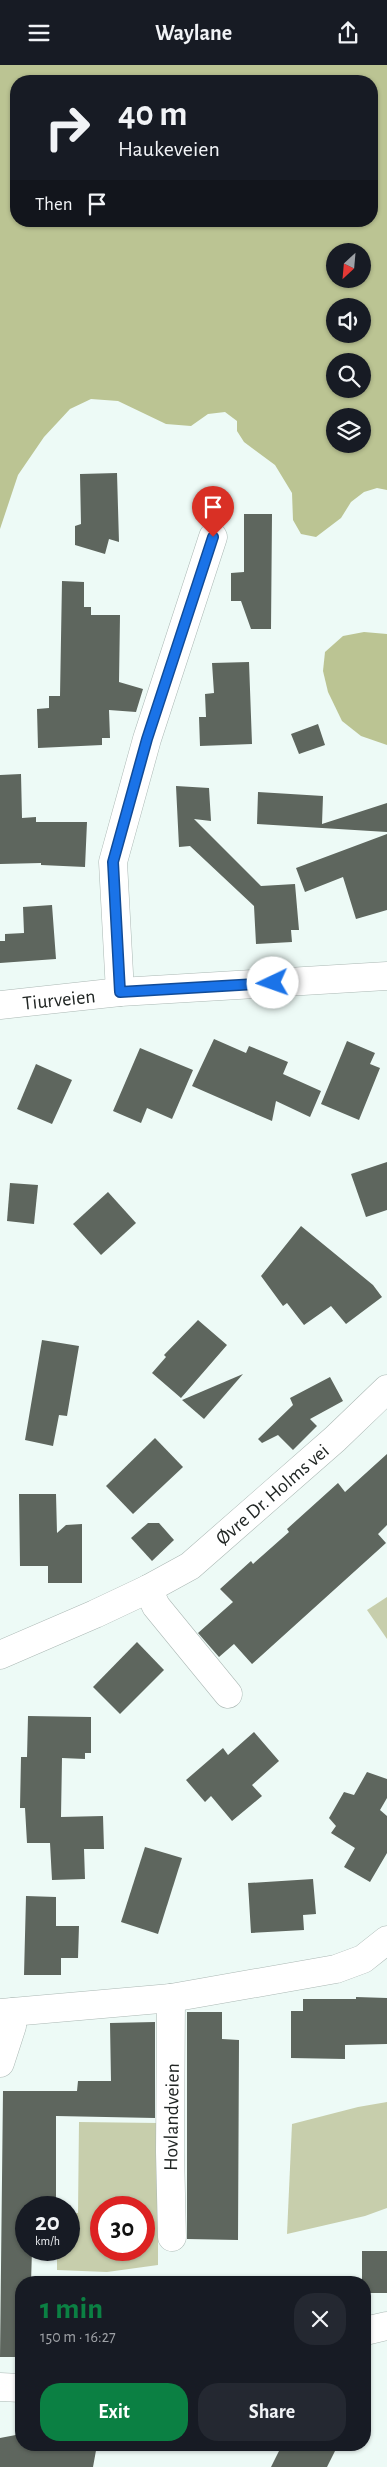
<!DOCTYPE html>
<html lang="en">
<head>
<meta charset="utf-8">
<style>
	body { margin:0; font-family:"Alegreya Sans",sans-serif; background:#242831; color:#f1f3f6; height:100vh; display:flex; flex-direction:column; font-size:19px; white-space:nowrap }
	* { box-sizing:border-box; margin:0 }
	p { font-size:16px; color:#9ea1a6 }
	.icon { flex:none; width:28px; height:28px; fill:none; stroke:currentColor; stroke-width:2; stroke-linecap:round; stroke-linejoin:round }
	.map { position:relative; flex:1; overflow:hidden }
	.sheet { position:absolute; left:15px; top:2211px; width:356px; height:175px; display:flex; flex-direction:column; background:#171b24; border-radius:20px; box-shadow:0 1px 4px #0004 }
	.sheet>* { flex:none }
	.guide { position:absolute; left:10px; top:10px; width:368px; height:152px; border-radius:20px; box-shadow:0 1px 4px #0004; background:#171b24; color:#f1f3f6; overflow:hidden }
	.needle { width:32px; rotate:206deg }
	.fabs { position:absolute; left:326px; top:178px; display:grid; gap:10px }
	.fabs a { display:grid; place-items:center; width:45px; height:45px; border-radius:50%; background:#171b24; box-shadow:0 1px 4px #0004; font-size:25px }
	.speed { position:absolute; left:15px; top:2131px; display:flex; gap:10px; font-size:25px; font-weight:700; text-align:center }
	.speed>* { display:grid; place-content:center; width:65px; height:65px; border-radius:50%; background:#171b24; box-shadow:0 1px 4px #0004; line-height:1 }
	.speed small { font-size:12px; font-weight:400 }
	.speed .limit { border:8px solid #d22; background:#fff; color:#111 }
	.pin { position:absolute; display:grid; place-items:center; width:42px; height:42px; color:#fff; margin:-51px -21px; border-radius:50% 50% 50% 0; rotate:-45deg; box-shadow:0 0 5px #0007 }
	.pin .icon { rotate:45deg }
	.me { position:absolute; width:55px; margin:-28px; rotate:267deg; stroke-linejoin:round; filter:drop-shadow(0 0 4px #0008) }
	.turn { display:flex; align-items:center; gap:18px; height:105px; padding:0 25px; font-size:22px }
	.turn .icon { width:65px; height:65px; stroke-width:2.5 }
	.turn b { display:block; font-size:35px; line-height:42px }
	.then { display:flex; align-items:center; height:48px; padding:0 25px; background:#0003; gap:10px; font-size:19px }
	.round { display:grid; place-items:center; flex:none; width:52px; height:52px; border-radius:20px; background:#242831 }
	.overview { display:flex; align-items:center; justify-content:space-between; height:85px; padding:0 25px }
	h1 { font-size:30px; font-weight:700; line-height:38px; color:#0b8043 }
	.primary-button { display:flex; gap:10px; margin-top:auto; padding:10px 25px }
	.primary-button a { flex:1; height:58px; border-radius:20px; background:#0b8043; color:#fff; font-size:20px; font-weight:700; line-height:58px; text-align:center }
	.primary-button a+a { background:#242831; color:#f1f3f6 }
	header { display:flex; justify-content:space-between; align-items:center; height:65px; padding:0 25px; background:#171b24; font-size:22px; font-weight:700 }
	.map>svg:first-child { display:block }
	.green { fill:#c7ceac; fill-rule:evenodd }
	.forest { fill:#bbc493; fill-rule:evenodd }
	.building { fill:#5e665e }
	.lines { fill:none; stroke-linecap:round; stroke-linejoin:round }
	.minor-casing { stroke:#abb8b4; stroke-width:29 }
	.minor { stroke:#fff; stroke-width:28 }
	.route-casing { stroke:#114b97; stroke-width:12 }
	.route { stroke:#1a73e8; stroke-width:9 }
	.labels { text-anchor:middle; stroke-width:5; stroke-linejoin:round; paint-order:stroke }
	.street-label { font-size:20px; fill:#212624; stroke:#fff }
</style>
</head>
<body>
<header><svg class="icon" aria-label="menu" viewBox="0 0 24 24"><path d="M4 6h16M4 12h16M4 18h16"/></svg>Waylane<svg class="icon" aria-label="share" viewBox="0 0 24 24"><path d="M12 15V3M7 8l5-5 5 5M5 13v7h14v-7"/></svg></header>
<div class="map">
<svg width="387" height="2402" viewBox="0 0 387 2402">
	<rect width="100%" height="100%" fill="#edfaf6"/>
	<g class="green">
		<path d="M387,1532V1574L367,1545Z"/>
		<path d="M387,2037V2143L365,2151L287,2169L292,2059L358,2042Z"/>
		<path d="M79,2057L158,2058V2200L107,2207L57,2205V2185H69V2148H78ZM101,2142H144V2185H101Z"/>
	</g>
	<g class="forest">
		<path d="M0,0H387V425L377,423L364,427L351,437L341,453L316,472L301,469L293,455L292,428L275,400L244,377L237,366V356L225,347L208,349L191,361L166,359L118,336L91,334L70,344L44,372L18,410L0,464ZM16,16H371V156H16ZM335,186H362V214H335ZM335,241H362V269H335ZM335,296H362V324H335ZM335,351H362V379H335Z"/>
		<path d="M364,567L387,569V680L361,671L342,656L328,627L323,606L325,587L343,571Z"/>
	</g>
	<g class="building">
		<path d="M117,408L119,477L109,474L105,489L75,480V461L81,459L80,409Z"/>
		<path d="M244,449H272L271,564H251L241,536H231V508L244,507Z"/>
		<path d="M62,516L84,517V542H91V550H120L119,617L143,624L136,647L109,645L110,673H102V680L38,683L37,644L49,643V631H60Z"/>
		<path d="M249,597L252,679L200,681L199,652H206L205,629L214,628L212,598Z"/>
		<path d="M318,659L325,680L299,689L291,669Z"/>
		<path d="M21,709L22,753L36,752V757H87L85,802L41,800V798L0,799V710Z"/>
		<path d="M176,721L209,723L211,756L194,754L261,821L295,819L299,865H291L292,877L256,879L254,841L190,781L179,782Z"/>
		<path d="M258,727L323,731L322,759L387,738V767L257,759Z"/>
		<path d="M387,769V845L356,854L343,812L305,827L296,803Z"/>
		<path d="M52,840L56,894L0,898V876H5V869L24,868L23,842Z"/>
		<path d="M214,974L246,988L249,981L288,997L283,1009L321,1026L310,1052L276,1036L272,1056L192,1021Z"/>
		<path d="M347,976L375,988L370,999L380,1003L359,1055L321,1039Z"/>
		<path d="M140,983L193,1005L172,1054L147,1043L141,1058L113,1046Z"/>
		<path d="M36,999L72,1015L52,1059L17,1044Z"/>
		<path d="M387,1097V1145L366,1152L351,1109Z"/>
		<path d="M10,1118L38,1120L34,1159L7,1156Z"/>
		<path d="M108,1127L136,1158L101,1190L73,1159Z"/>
		<path d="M301,1161L373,1220L382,1232L346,1259L331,1241L304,1260L287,1238L283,1241L261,1211Z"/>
		<path d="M198,1255L227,1280L181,1333L152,1308L166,1292L164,1290Z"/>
		<path d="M42,1275L79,1281L67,1351L59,1350L53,1381L25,1375Z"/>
		<path d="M243,1309L204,1354L182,1335Z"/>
		<path d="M330,1312L343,1336L310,1354L317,1361L293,1385L278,1370L262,1378L258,1374L293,1340L290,1333Z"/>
		<path d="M155,1373L183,1402L133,1449L106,1421Z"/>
		<path d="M387,1389V1460L378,1469L386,1478L252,1599L234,1579L219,1592L198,1568L233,1537L220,1524L251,1496L253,1499L289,1467L287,1464L338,1418L345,1427Z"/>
		<path d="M19,1429H56L57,1468L66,1460L82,1459V1518H48V1501H20Z"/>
		<path d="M148,1458H159L174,1475L152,1496L131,1473Z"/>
		<path d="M137,1577L164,1605L120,1649L93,1622Z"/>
		<path d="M28,1651L91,1652V1688H85V1694L62,1693L61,1752L103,1751L104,1784H84L85,1814L52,1815L50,1778H27L25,1743H20L21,1692H27Z"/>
		<path d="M254,1667L279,1696L252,1720L262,1731L232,1756L211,1731L205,1737L186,1715L223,1683L228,1690Z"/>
		<path d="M367,1707L387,1714V1733L380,1745L387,1751V1788L370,1817L344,1802L355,1783L331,1768L336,1761L329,1753L344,1727L354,1730Z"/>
		<path d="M145,1782L182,1793L158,1869L121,1857Z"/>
		<path d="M313,1814L316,1849L303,1850L304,1865L251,1868L248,1818Z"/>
		<path d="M26,1831L56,1832V1861H79L78,1893H61V1910H24Z"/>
		<path d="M356,1932L387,1933V1979L345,1980V1994L291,1993V1946H303V1934H356Z"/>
		<path d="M187,1947H222V1974L239,1975L238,2175L187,2174Z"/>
		<path d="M155,1957V2053L56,2051V2142H26V2185H32L31,2218H21V2292H0L3,2026H77L78,2016H111L110,1958Z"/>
		<path d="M362,2186H387V2228H365V2218H362Z"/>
		<path d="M21,2369V2380H97L93,2402H0V2373Z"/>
		<path d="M282,2380H338L327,2402H271Z"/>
	</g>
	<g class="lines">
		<g class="minor-casing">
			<g id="minor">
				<path d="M120,927L113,797L147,674L213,472"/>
				<path d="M0,940L120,927L387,911"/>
				<path d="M148,1524L156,1541L228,1629"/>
				<path d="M0,1590L95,1549L148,1524L190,1501L335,1374L387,1324"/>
				<path d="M171,1933L170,2087L172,2172"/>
				<path d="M0,1948L171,1933L336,1904L363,1894L387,1875"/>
				<path d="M0,1998L12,1961L13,1947"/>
				<path d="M365,2266L387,2261"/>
				<path d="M0,2322L21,2323"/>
			</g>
		</g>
		<use href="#minor" class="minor"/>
	</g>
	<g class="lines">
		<g class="route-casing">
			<path id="route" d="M213,472L147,674L113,797L120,927L273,918"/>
		</g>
		<use href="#route" class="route"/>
	</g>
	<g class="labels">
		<g class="street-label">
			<text transform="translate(59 934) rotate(-6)" y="7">Tiurveien</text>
			<text transform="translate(272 1429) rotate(-41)" y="7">Øvre Dr. Holms vei</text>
			<text transform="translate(171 2052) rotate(-89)" y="7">Hovlandveien</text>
		</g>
	</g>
</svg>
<div class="fabs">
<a><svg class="needle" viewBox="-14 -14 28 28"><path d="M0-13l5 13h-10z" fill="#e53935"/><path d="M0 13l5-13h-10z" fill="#9ea1a6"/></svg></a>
<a><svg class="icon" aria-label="sound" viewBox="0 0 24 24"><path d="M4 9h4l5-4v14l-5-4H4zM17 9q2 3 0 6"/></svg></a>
<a><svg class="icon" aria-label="search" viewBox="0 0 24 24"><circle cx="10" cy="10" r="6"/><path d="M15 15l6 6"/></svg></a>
<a><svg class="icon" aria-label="layers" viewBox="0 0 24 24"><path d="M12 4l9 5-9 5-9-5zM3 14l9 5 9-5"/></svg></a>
</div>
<div class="speed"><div>20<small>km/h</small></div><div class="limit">30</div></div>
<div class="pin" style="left:213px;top:472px;background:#d93025"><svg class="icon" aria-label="arrive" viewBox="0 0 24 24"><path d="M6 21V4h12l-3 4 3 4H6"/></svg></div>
<svg class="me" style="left:273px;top:918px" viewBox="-20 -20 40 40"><circle r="19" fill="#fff"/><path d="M0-13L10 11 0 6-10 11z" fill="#1a73e8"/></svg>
<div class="guide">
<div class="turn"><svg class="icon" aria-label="right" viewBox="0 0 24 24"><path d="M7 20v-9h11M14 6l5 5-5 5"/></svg><div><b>40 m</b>Haukeveien</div></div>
<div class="then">Then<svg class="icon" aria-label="arrive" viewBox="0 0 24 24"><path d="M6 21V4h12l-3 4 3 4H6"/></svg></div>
</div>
<section class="sheet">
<div class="overview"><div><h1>1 min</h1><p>150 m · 16:27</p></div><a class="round"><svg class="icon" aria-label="close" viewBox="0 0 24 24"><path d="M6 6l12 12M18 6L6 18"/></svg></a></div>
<div class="primary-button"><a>Exit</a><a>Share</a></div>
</section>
</div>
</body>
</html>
